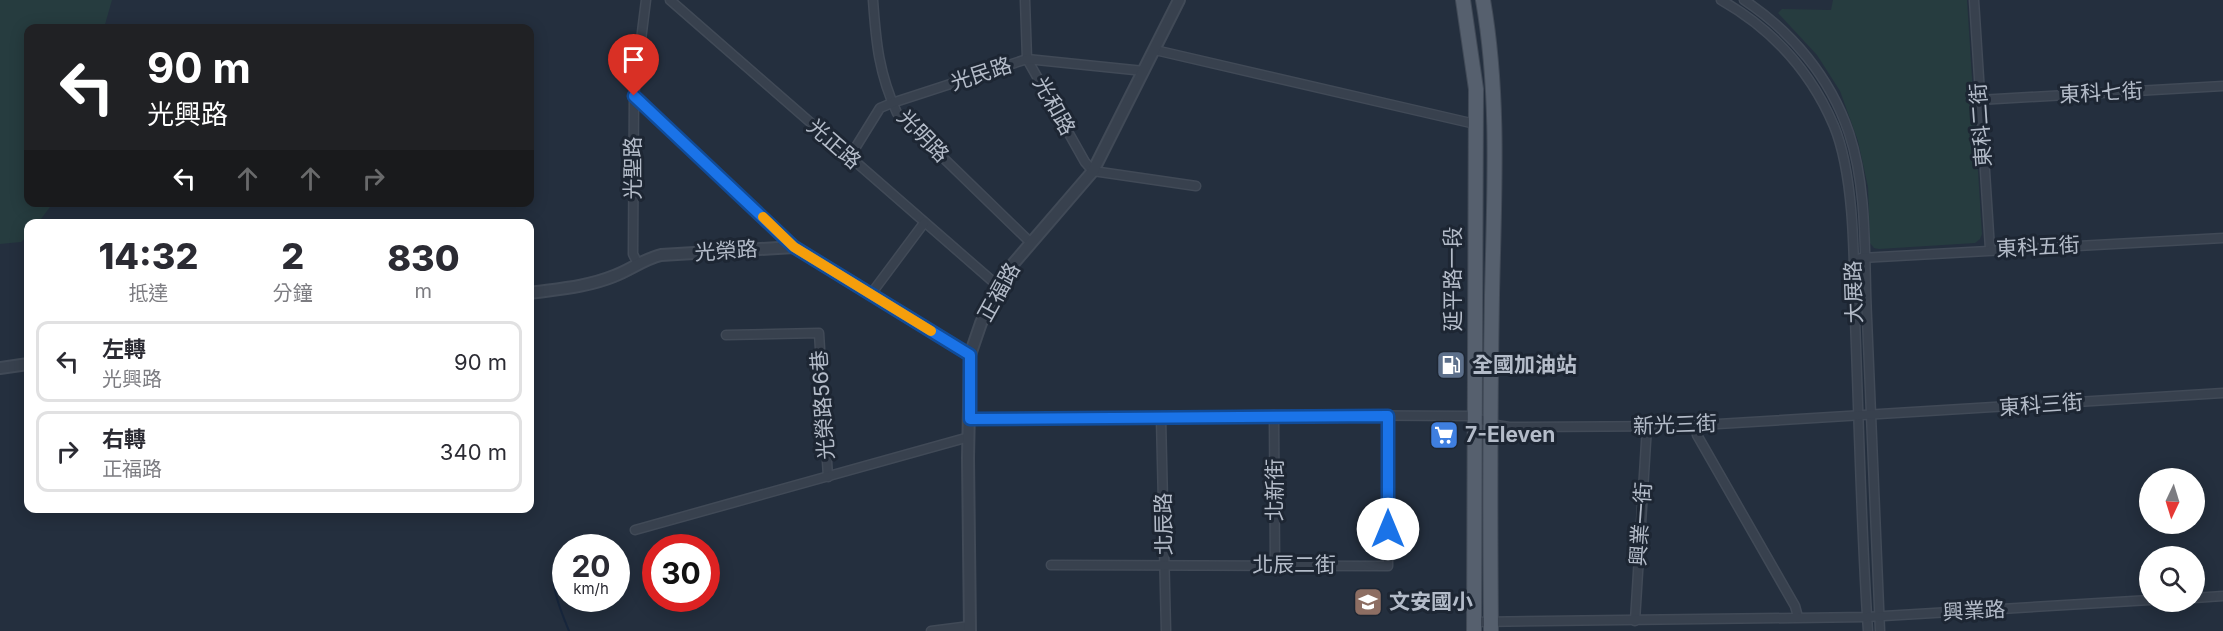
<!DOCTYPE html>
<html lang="zh-TW">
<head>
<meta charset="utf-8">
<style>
	body { margin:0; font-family:Inter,"Noto Sans TC",sans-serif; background:#f2f2f3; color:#2b2b33; height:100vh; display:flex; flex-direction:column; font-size:22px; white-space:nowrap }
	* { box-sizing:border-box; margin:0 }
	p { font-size:20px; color:#7c7c81 }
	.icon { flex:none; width:33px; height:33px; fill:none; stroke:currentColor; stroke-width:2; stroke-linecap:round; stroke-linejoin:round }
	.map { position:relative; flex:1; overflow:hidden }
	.details { position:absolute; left:24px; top:219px; width:510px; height:294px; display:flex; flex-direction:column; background:#fff; border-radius:12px; box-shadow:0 3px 15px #0003 }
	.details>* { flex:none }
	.guide { position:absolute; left:24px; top:24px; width:510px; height:183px; border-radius:12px; box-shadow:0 3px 15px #0003; background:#202124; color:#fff; overflow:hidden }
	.needle { width:39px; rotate:184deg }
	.tools { position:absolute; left:2139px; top:468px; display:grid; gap:12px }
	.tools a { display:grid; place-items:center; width:66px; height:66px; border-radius:50%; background:#fff; box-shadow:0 3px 15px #0003; font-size:30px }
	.speed { position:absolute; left:552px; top:534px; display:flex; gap:12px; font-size:30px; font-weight:700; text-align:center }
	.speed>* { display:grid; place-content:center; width:78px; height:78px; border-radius:50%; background:#fff; box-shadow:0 3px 15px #0003; line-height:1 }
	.speed small { font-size:15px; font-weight:400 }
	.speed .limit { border:9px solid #d22; background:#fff; color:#111 }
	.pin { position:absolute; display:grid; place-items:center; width:51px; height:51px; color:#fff; margin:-62px -26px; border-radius:50% 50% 50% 0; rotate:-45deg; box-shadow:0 0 6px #0007 }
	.pin .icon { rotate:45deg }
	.me { position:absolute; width:66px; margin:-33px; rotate:0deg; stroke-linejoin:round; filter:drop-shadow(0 0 4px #0008) }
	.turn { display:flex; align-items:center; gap:21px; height:126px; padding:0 24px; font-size:27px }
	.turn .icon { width:78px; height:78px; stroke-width:2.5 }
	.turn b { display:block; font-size:42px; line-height:51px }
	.lanes { display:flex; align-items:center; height:57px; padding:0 24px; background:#0003; justify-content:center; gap:30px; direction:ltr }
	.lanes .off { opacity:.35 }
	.eta { display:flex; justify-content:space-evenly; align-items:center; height:102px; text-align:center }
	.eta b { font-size:36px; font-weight:800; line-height:42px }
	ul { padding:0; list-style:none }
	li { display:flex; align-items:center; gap:18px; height:81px; margin:0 12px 9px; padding:0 12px; border:3px solid #e1e1e2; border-radius:12px }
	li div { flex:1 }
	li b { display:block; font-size:22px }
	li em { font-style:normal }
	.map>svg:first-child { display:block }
	.green { fill:#263c3f }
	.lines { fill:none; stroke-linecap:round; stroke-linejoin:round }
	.stream { stroke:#17263c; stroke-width:2 }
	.minor-casing { stroke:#414a57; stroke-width:11 }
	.tertiary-casing { stroke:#414a57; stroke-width:14 }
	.primary-casing { stroke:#414a57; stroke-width:16 }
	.minor { stroke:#38414e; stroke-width:8 }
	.tertiary { stroke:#38414e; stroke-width:10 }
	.primary { stroke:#56606e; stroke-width:14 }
	.route-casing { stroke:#114b97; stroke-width:15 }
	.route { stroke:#1a73e8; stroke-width:10 }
	.slow { stroke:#f59e0b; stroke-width:10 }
	.labels { text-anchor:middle; stroke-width:6; stroke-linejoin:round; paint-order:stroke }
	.street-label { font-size:21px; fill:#b4bcc9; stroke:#1d2633 }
	.poi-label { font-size:21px; font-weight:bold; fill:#b4bcc9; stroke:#1d2633; text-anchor:start }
</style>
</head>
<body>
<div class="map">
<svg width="2223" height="631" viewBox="0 0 2223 631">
	<rect width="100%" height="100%" fill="#242f3e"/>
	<g class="green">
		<path d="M0,0H112L104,28H28V202L53,203L38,223L28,224V236L21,242L0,244Z"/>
		<path d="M1833,0H1967L1982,234L1980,239L1975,243L1879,249L1874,248L1870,243L1868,187L1858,141L1840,91L1817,55L1778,13L1782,9L1831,10Z"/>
	</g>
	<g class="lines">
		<path class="stream" d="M553,567C552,590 560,609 569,631"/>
		<g class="minor-casing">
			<g id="minor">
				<path d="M670,0L998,286"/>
				<path d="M873,0C876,43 879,74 897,113L1030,242"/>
				<path d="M1025,0L1027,59L1085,162L1093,171L1196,186"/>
				<path d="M1721,0C1772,29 1811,72 1834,126C1855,177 1854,263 1855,319C1859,423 1861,527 1868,631"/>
				<path d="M1744,0C1792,32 1830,77 1849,133C1868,190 1864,258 1867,318C1871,422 1876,527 1880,631"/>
				<path d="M1974,0L1990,249"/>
				<path d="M1155,50L1475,124"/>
				<path d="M634,96L794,247"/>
				<path d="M1979,100L2223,86"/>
				<path d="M849,158L880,108L892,103L1027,59L1144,71"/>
				<path d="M1861,258L2223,238"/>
				<path d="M638,264L633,254L634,96L646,0"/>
				<path d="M871,294L924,223"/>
				<path d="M726,335L819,333L828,477"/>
				<path d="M1274,415L1275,565"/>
				<path d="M1161,418L1166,631"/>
				<path d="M970,419L1274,415L1474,416L1490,424L1509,427L1685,426L2223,393"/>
				<path d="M1695,425L1697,435L1795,606L1798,617"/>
				<path d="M635,530L969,437"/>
				<path d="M1051,565L1388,566V416"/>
				<path d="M2194,598L2223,596"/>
				<path d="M1635,621L1647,426"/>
				<path d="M1474,622L1867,617L2150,600"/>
				<path d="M931,631L970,626"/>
			</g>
		</g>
		<g class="tertiary-casing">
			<g id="tertiary">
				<path d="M530,293C557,289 587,287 614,276C630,270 644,259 661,255L794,247L970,355"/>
				<path d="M0,368L28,364"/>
				<path d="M970,631L968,458L970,355L981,323L998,286L1013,264L1093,171L1179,0"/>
			</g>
		</g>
		<g class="primary-casing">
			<g id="primary">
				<path d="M1463,0L1476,89L1474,631"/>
				<path d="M1483,0C1500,97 1494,197 1492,295C1490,407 1490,519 1491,631"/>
			</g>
		</g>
		<use href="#minor" class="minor"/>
		<use href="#tertiary" class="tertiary"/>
		<use href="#primary" class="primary"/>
	</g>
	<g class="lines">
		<g class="route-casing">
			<path id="route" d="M634,96L794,247L970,355V419L1388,416V529"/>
		</g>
		<use href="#route" class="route"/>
		<path class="slow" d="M763,217L794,247L931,331"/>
	</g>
	<defs>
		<g id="fuel-square" transform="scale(1.5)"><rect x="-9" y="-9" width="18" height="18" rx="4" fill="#5c6f8a" stroke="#1d2633"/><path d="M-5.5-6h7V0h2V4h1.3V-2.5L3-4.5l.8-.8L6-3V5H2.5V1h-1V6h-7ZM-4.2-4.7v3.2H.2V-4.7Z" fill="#fff"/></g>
		<g id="supermarket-square" transform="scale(1.5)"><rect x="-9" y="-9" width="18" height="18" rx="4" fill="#3f7fe0" stroke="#1d2633"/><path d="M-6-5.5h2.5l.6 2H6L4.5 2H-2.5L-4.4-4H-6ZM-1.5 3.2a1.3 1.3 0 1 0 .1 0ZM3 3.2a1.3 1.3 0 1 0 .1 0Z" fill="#fff"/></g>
		<g id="school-square" transform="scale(1.5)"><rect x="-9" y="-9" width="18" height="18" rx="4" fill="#8d6e63" stroke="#1d2633"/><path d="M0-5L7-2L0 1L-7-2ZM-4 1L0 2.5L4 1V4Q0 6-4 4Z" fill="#fff"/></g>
	</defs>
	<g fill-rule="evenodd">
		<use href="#fuel-square" x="1451" y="365"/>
		<use href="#supermarket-square" x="1444" y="435"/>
		<use href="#school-square" x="1368" y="602"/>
	</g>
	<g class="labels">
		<g class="street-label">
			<text transform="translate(981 74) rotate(-18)" y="7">光民路</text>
			<text transform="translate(2101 93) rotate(-3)" y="7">東科七街</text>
			<text transform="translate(1054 106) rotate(61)" y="7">光和路</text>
			<text transform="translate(1981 125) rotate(-94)" y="7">東科二街</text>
			<text transform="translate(923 136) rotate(46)" y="7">光明路</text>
			<text transform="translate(834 144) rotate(41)" y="7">光正路</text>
			<text transform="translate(633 168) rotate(-90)" y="7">光聖路</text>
			<text transform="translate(2038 247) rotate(-3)" y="7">東科五街</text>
			<text transform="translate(726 251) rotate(-4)" y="7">光榮路</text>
			<text transform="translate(1453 279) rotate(-90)" y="7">延平路一段</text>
			<text transform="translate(999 292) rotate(-61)" y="7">正福路</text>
			<text transform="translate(1854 292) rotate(-92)" y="7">大展路</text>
			<text transform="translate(823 405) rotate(-94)" y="7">光榮路56巷</text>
			<text transform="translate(2041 405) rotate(-4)" y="7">東科三街</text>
			<text transform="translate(1675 425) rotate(-2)" y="7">新光三街</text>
			<text transform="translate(1275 490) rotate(-90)" y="7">北新街</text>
			<text transform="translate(1164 524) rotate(-91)" y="7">北辰路</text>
			<text transform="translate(1641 524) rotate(-86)" y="7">興業一街</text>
			<text x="1294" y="572">北辰二街</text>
			<text transform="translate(1974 611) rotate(-3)" y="7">興業路</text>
		</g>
		<g class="poi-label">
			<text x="1472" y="372">全國加油站</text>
			<text x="1465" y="442">7-Eleven</text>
			<text x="1389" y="609">文安國小</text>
		</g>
	</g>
</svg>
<div class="tools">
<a><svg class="needle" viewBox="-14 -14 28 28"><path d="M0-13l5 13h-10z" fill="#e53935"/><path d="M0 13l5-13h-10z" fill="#7c7c81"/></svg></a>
<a><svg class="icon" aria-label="search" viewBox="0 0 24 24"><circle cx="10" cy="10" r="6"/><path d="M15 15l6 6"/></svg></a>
</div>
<div class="speed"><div>20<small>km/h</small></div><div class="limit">30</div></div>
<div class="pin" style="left:634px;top:96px;background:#d93025"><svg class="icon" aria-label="arrive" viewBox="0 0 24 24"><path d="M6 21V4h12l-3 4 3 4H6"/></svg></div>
<svg class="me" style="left:1388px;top:529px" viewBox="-20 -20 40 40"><circle r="19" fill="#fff"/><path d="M0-13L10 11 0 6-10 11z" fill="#1a73e8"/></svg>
<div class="guide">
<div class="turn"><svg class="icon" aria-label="left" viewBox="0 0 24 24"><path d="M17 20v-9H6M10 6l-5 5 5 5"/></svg><div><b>90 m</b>光興路</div></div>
<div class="lanes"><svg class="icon" aria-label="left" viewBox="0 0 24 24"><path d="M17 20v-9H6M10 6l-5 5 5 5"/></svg><svg class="icon off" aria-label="ahead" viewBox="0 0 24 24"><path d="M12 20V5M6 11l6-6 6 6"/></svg><svg class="icon off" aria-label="ahead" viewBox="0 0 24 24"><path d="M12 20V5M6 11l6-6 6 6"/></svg><svg class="icon off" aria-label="right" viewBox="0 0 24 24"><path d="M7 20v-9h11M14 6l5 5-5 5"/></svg></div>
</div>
<section class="details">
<div class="eta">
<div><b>14:32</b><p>抵達</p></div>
<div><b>2</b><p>分鐘</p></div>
<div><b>830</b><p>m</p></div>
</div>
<ul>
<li><svg class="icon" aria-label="left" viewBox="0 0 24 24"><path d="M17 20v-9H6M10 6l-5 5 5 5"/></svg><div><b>左轉</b><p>光興路</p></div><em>90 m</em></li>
<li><svg class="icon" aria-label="right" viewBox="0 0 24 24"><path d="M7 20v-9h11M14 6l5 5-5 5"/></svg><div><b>右轉</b><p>正福路</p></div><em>340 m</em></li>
</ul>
</section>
</div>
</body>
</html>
